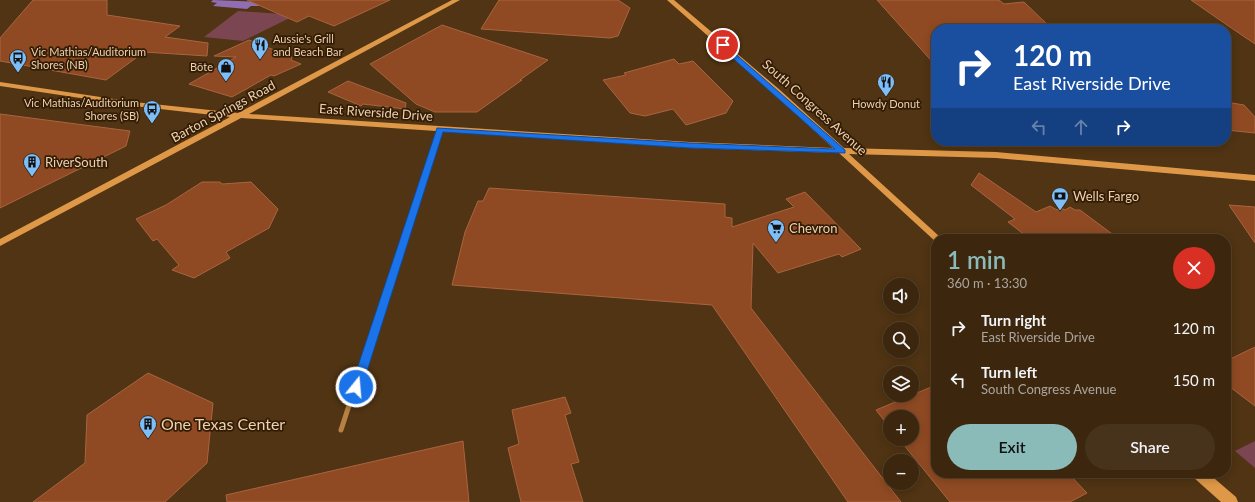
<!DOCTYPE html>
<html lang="en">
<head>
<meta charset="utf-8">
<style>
	body { margin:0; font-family:Lato,sans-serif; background:#47331c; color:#f1f3f6; height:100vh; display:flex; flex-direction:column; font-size:15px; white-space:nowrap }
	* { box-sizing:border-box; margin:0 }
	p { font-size:13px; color:#aca59e }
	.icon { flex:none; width:22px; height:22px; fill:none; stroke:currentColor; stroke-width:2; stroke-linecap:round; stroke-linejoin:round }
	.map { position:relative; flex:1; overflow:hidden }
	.details { position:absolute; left:931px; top:234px; width:300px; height:244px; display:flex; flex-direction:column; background:#3c270e; border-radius:16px; box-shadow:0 2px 10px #0003,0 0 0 1px #55442e }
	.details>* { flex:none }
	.banner { position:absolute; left:931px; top:24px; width:300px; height:122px; border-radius:16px; box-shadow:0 2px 10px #0003,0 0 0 1px #55442e; background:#1a4fa0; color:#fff; overflow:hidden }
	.buttons { position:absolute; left:883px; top:278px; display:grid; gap:8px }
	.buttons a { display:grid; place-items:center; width:36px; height:36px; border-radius:50%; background:#3c270e; box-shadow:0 2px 10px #0003,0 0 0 1px #55442e; font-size:20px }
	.pin { position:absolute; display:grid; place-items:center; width:34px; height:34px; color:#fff; margin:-17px; border:2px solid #fff; border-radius:50%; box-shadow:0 1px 4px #0007 }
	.me { position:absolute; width:44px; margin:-22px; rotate:17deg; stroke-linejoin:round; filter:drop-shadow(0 0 3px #0008) }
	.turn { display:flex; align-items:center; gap:14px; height:84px; padding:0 16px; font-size:18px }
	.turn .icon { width:52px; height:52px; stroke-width:2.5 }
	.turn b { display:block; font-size:28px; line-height:34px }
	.lanes { display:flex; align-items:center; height:38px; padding:0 16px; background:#0003; justify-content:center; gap:20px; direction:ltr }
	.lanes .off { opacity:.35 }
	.round { display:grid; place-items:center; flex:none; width:42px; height:42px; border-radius:21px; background:#47331c }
	.summary { display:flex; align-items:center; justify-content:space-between; height:68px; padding:0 16px }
	h1 { font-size:24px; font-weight:600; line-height:30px; color:#8bbbb9 }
	.button { display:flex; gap:8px; margin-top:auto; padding:8px 16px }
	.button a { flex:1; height:46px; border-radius:24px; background:#8bbbb9; color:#111; font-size:16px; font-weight:600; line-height:46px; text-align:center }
	.button a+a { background:#47331c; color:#f1f3f6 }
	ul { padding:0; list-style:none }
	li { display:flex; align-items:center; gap:12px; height:52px; padding:0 16px }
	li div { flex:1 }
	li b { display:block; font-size:15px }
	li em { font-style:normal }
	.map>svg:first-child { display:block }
	.green { fill:#7b4651 }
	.water { fill:#916eb2 }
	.building { fill:#8f4a23; stroke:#a96440 }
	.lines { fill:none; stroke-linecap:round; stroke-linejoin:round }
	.street-far1 { stroke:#b78143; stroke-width:3.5 }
	.street { stroke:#b78143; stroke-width:5 }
	.primary { fill:#df9847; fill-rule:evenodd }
	.route { fill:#1a73e8; stroke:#114b97 }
	.labels { text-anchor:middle; stroke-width:3.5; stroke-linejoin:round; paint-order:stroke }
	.far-poi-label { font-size:11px; fill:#edd0b2; stroke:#321c03; text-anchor:start }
	.street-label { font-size:13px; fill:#edd0b2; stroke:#321c03 }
	.poi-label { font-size:13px; fill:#edd0b2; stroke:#321c03; text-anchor:start }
	.near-poi-label { font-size:16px; fill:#edd0b2; stroke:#321c03; text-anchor:start }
</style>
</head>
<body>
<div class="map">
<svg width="1255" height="502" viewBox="0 0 1255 502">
	<rect width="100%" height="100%" fill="#503413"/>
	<g class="green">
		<path d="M238,11L296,15L243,41L204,37Z"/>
		<path d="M1255,441V468L1235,451Z"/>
	</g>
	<path class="water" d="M213,0L264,2L259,6H251L247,9L213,6L217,3L211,2Z"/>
	<g class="building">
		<path d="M33,0H107V15L180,26L165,37L208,43L207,56L144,52L106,80L0,61V38Z"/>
		<path d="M247,0H390L334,26L309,16L297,22Z"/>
		<path d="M499,0H618L630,8L618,36L610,38L481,29Z"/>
		<path d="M877,0H999L1004,4L1024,2L1052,29H936V66Z"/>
		<path d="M1191,0H1255V44L1227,25Z"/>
		<path d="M442,25L463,32L548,60L520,80H522L477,112H435L416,104L370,64Z"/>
		<path d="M249,40L292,57L291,60L301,64L274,76L271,75L232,97L189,84L236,57L214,56Z"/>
		<path d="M674,59L679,64L693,61L733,101L726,113L686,125L673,109L645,116L630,113L603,80L626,75L624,73Z"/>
		<path d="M348,81L406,103L405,109L363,104L361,106L328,92Z"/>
		<path d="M1226,102L1244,105L1255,117V133L1226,130Z"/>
		<path d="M0,114L130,131L126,146L0,208Z"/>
		<path d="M979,173L1036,212L1050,206L1057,210L1061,208L1065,210L1070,207L1075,210H1080L1119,239H1030L1008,222L1015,219L971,185Z"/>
		<path d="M202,182H220L222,184L251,182L278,209L269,228L226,252L230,258L194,278L172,270L179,265L157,239L153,241L136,219L166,205Z"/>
		<path d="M489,188L725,204V217L732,218V227L794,207L786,199L805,192L861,249L842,257L839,254L778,273L753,243L751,308L901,502H848L712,305L452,285L465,232L478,201H483Z"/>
		<path d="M1229,205L1255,207V243Z"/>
		<path d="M1255,347V406L1226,384V361Z"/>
		<path d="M148,373L213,403L207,463L165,502H33L85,463L87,415Z"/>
		<path d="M936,385V473H1068L1087,493L1070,502H950L899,439H912V417H890V428L876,410Z"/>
		<path d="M565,397L571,413L565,415L579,462L571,464L583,502H521L508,448L519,444L512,410Z"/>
		<path d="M463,441L469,502H227L226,495Z"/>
	</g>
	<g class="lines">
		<path class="street-far1" d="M387,290L440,129"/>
		<path class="street" d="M341,430L387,289"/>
		<g class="primary">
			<path d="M452,0H460L249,114L690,142L833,148L774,94L667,0H674L780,90L844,148L996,152L1255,175V181L996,158L849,154L940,237L942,239H936V242L839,153L690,148L241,118L0,246V239L230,117L134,106L0,86V82L134,102L238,113Z"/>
			<path d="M1191,473H1208L1236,497L1238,502H1221L1193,477Z"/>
		</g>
	</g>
	<path class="route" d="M723,43L845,150V153L690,148L443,132L362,387L360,390L356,392L353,390L351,387L437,128L690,143L835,149L720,47L719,45Z"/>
	<defs>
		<g id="restaurant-pin" transform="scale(0.9)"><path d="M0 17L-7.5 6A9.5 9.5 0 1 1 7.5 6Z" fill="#7dbef9" stroke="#321c03"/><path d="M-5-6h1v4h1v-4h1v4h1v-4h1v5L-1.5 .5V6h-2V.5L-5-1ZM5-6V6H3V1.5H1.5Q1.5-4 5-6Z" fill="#111"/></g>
		<g id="bus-pin" transform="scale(0.9)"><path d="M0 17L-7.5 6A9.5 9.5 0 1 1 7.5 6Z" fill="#7dbef9" stroke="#321c03"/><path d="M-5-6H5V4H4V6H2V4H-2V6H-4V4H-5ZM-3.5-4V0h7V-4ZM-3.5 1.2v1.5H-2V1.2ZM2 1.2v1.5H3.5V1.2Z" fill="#111"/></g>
		<g id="shop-pin" transform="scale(0.9)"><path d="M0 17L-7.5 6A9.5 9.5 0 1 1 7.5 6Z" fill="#7dbef9" stroke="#321c03"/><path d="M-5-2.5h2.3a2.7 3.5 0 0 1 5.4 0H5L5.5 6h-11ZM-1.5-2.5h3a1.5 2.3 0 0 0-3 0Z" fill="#111"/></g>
		<g id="building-pin" transform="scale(0.9)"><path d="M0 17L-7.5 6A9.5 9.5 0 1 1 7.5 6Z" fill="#7dbef9" stroke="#321c03"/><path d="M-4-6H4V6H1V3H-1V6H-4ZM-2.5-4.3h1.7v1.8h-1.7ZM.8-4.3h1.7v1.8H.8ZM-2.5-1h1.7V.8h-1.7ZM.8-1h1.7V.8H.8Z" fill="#111"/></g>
		<g id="bank-pin" transform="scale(0.9)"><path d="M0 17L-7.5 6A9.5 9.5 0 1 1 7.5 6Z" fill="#7dbef9" stroke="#321c03"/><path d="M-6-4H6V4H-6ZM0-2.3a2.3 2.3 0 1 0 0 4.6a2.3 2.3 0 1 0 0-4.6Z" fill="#111"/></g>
		<g id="supermarket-pin" transform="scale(0.9)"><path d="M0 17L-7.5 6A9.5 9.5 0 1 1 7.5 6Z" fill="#7dbef9" stroke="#321c03"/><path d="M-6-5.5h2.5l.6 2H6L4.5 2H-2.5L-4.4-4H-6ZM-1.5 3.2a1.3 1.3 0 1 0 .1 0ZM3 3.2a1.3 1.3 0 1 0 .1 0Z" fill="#111"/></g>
	</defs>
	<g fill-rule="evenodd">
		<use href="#restaurant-pin" x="260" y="45"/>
		<use href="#bus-pin" x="18" y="58"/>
		<use href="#shop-pin" x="226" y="67"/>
		<use href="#restaurant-pin" x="886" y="82"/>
		<use href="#bus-pin" x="152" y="109"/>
		<use href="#building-pin" x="32" y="162"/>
		<use href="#bank-pin" x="1060" y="196"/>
		<use href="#supermarket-pin" x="776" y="228"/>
		<use href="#building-pin" x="148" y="424"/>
	</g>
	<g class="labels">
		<g class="far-poi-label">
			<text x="273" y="43">Aussie's Grill<tspan x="273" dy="13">and Beach Bar</tspan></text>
			<text x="31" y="56">Vic Mathias/Auditorium<tspan x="31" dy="13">Shores (NB)</tspan></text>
			<text x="213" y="71" text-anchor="end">Bōte</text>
			<text x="139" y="107" text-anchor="end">Vic Mathias/Auditorium<tspan x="139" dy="13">Shores (SB)</tspan></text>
			<text x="886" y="108" text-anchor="middle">Howdy Donut</text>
		</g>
		<g class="street-label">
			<text transform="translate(815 107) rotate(42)" y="5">South Congress Avenue</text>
			<text transform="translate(223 111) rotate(-28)" y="5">Barton Springs Road</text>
			<text transform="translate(376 112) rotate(4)" y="5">East Riverside Drive</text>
		</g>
		<g class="poi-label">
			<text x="45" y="167">RiverSouth</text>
			<text x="1073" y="201">Wells Fargo</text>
			<text x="789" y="233">Chevron</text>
		</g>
		<g class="near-poi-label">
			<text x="161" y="430">One Texas Center</text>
		</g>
	</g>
</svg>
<div class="buttons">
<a><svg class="icon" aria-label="sound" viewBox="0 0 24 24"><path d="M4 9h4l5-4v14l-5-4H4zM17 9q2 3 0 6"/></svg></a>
<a><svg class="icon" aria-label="search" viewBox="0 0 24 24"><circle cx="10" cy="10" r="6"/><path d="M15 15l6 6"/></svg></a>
<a><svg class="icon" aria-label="layers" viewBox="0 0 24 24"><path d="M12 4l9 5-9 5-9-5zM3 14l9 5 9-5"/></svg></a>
<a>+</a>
<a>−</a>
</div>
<div class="pin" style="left:723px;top:45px;background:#d93025"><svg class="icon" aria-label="arrive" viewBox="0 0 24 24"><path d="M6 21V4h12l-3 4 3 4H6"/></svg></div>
<svg class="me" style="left:356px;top:387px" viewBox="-20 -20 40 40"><circle r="17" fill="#1a73e8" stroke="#fff" stroke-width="3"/><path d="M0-11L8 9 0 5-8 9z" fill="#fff"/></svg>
<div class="banner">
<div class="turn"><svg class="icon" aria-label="right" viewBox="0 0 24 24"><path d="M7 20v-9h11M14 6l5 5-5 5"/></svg><div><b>120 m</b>East Riverside Drive</div></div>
<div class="lanes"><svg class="icon off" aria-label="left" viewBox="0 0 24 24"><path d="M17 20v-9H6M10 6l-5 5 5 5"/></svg><svg class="icon off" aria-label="ahead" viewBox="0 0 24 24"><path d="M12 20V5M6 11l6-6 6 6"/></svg><svg class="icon" aria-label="right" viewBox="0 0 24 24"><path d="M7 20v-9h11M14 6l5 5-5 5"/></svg></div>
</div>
<section class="details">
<div class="summary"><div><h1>1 min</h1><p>360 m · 13:30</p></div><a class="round" style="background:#d93025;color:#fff"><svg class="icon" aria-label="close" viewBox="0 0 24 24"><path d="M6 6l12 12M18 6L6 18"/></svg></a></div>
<ul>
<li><svg class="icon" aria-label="right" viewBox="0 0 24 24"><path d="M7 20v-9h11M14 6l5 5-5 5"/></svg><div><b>Turn right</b><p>East Riverside Drive</p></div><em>120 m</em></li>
<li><svg class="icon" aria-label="left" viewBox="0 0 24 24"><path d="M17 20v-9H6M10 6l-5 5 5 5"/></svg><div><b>Turn left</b><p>South Congress Avenue</p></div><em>150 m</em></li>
</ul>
<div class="button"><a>Exit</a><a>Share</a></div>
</section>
</div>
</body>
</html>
